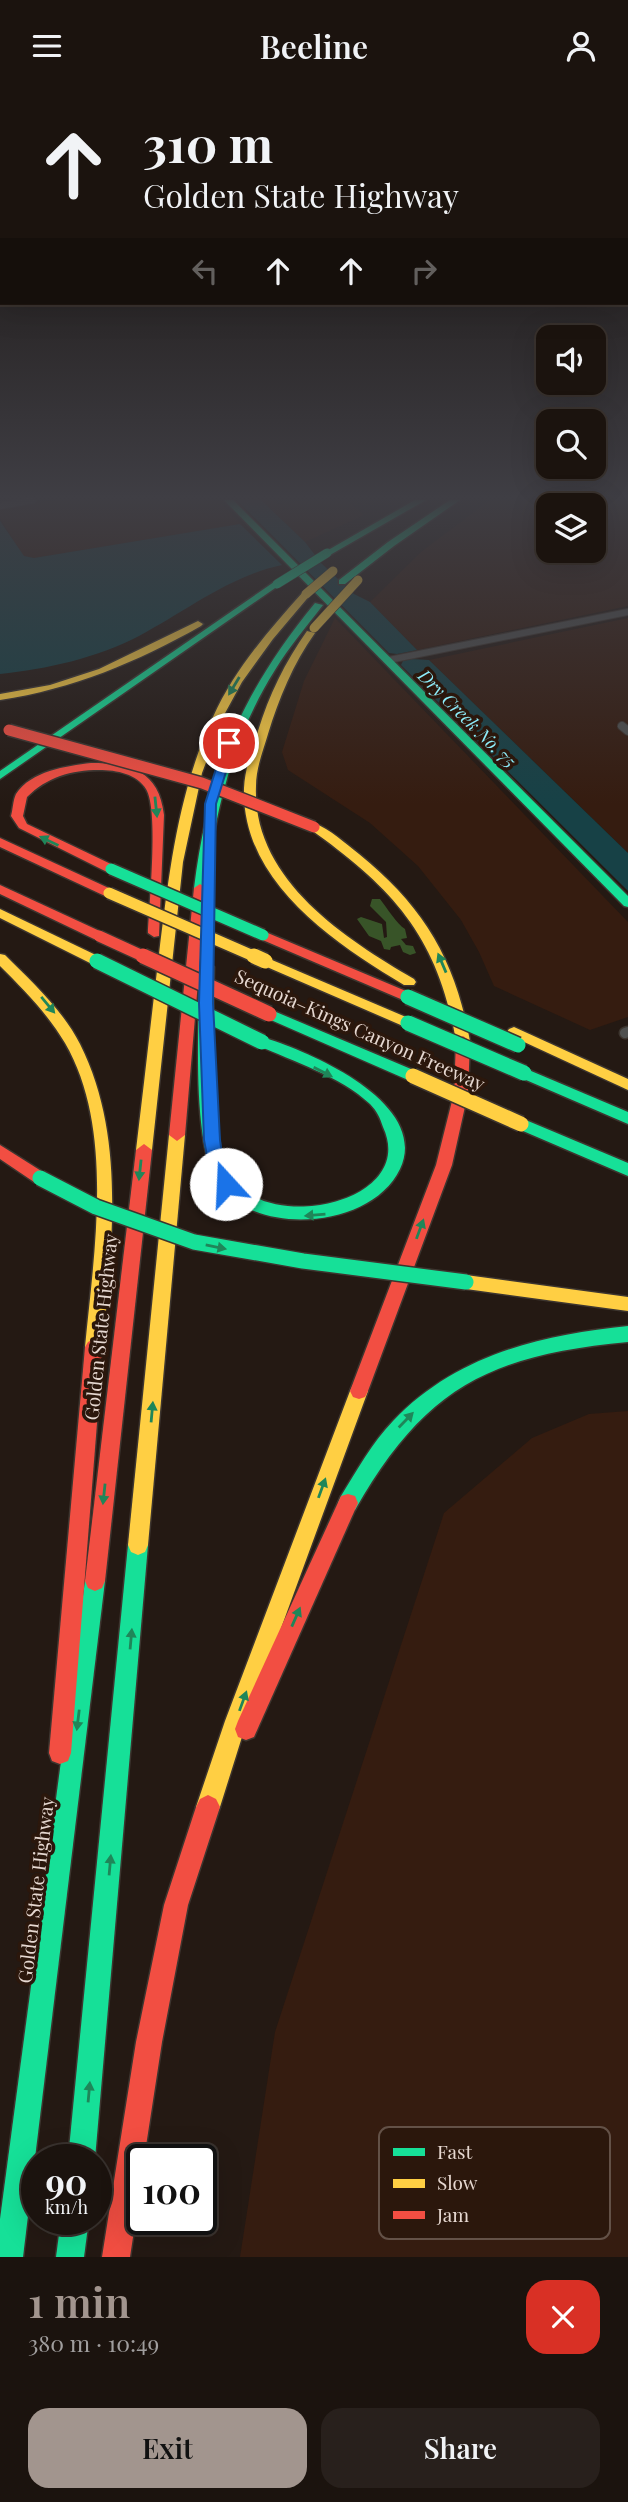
<!DOCTYPE html>
<html lang="en">
<head>
<meta charset="utf-8">
<style>
	body { margin:0; font-family:"Playfair Display",serif; background:#28201c; color:#f1f3f6; height:100vh; display:flex; flex-direction:column; font-size:26px; white-space:nowrap }
	* { box-sizing:border-box; margin:0 }
	p { font-size:23px; color:#a09e9e }
	.icon { flex:none; width:38px; height:38px; fill:none; stroke:currentColor; stroke-width:2; stroke-linecap:round; stroke-linejoin:round }
	.map { position:relative; height:2166px; overflow:hidden }
	.details { display:flex; flex-direction:column; background:#1b130e; flex:1 }
	.details>* { flex:none }
	.hud { position:absolute; left:0px; top:0px; width:628px; height:214px; box-shadow:0 7px 28px #0002,0 0 0 2px #39322e; background:#1b130e; color:#f1f3f6; overflow:hidden }
	.controls { position:absolute; left:536px; top:234px; display:grid; gap:14px }
	.controls a { display:grid; place-items:center; width:70px; height:70px; border-radius:14px; background:#1b130e; box-shadow:0 7px 28px #0002,0 0 0 2px #39322e; font-size:35px }
	.speed { position:absolute; left:21px; top:2053px; display:flex; gap:14px; font-size:35px; font-weight:700; text-align:center }
	.speed>* { display:grid; place-content:center; width:91px; height:91px; border-radius:50%; background:#1b130e; box-shadow:0 7px 28px #0002,0 0 0 2px #39322e; line-height:1 }
	.speed small { font-size:18px; font-weight:400 }
	.speed .limit { border:4px solid #111; border-radius:10px; background:#fff; color:#111 }
	.pin { position:absolute; display:grid; place-items:center; width:60px; height:60px; color:#fff; margin:-30px; border:4px solid #fff; border-radius:50%; box-shadow:0 2px 7px #0007 }
	.me { position:absolute; width:77px; margin:-38px; rotate:340deg; stroke-linejoin:round; filter:drop-shadow(0 0 5px #0008) }
	.turn { display:flex; align-items:center; gap:24px; height:147px; padding:0 28px; font-size:32px }
	.turn .icon { width:91px; height:91px; stroke-width:2.5 }
	.turn b { display:block; font-size:49px; line-height:60px }
	.lanes { display:flex; align-items:center; height:66px; padding:0 28px; background:#0003; justify-content:center; gap:35px; direction:ltr }
	.lanes .off { opacity:.35 }
	.round { display:grid; place-items:center; flex:none; width:74px; height:74px; border-radius:21px; background:#28201c }
	.headline { display:flex; align-items:center; justify-content:space-between; height:119px; padding:0 28px }
	h1 { font-size:42px; font-weight:600; line-height:52px; color:#a2958e }
	.button { display:flex; gap:14px; margin-top:auto; padding:14px 28px }
	.button a { flex:1; height:80px; border-radius:21px; background:#a2958e; color:#111; font-size:28px; font-weight:600; line-height:80px; text-align:center }
	.button a+a { background:#28201c; color:#f1f3f6 }
	header { display:flex; justify-content:space-between; align-items:center; height:91px; padding:0 28px; background:#1b130e; font-size:32px; font-weight:600 }
	.map>svg:first-child { display:block }
	.built { fill:#351c10; fill-rule:evenodd }
	.forest { fill:#385428 }
	.water { fill:#174146 }
	.lines { fill:none; stroke-linecap:round; stroke-linejoin:round }
	.street-far2-casing { stroke:#3d352f; stroke-width:8 }
	.street-far1-casing { stroke:#3d352f; stroke-width:10 }
	.street-casing { stroke:#3d352f; stroke-width:13 }
	.fast-casing { stroke:#3d352f; stroke-width:3 }
	.slow-casing { stroke:#3d352f; stroke-width:3 }
	.jam-casing { stroke:#3d352f; stroke-width:3 }
	.street-far2 { stroke:#4f504f; stroke-width:6 }
	.street-far1 { stroke:#4f504f; stroke-width:8 }
	.street { stroke:#4f504f; stroke-width:10 }
	.fast { fill:#16e098; fill-rule:evenodd }
	.slow { fill:#ffcf43; fill-rule:evenodd }
	.jam { fill:#f24e42; fill-rule:evenodd }
	.fast-bridge-far2-casing { stroke:#3d352f; stroke-width:10; stroke-linecap:butt }
	.fast-bridge-far1-casing { stroke:#3d352f; stroke-width:14; stroke-linecap:butt }
	.fast-bridge-casing { stroke:#3d352f; stroke-width:18; stroke-linecap:butt }
	.slow-bridge-far2-casing { stroke:#3d352f; stroke-width:10; stroke-linecap:butt }
	.slow-bridge-far1-casing { stroke:#3d352f; stroke-width:14; stroke-linecap:butt }
	.slow-bridge-casing { stroke:#3d352f; stroke-width:18; stroke-linecap:butt }
	.jam-bridge-far1-casing { stroke:#3d352f; stroke-width:14; stroke-linecap:butt }
	.jam-bridge-casing { stroke:#3d352f; stroke-width:18; stroke-linecap:butt }
	.fast-bridge-far2 { stroke:#16e098; stroke-width:9 }
	.fast-bridge-far1 { stroke:#16e098; stroke-width:11 }
	.fast-bridge { stroke:#16e098; stroke-width:15 }
	.slow-bridge-far2 { stroke:#ffcf43; stroke-width:9 }
	.slow-bridge-far1 { stroke:#ffcf43; stroke-width:11 }
	.slow-bridge { stroke:#ffcf43; stroke-width:15 }
	.jam-bridge-far1 { stroke:#f24e42; stroke-width:11 }
	.jam-bridge { stroke:#f24e42; stroke-width:15 }
	.oneway { fill:#1f8659 }
	.route { fill:#1a73e8; stroke:#114b97; stroke-width:2 }
	.labels { text-anchor:middle; stroke-width:7; stroke-linejoin:round; paint-order:stroke }
	.far-water-label { font-size:18px; font-style:italic; fill:#8eeefb; stroke:#2b170c }
	.street-label { font-size:19px; fill:#e6d8d1; stroke:#2b170c }
	.key { fill:#2b170c; stroke:#635147; stroke-width:2 }
	.key-label { font-size:19px; fill:#e6d8d1 }
</style>
</head>
<body>
<header><svg class="icon" aria-label="menu" viewBox="0 0 24 24"><path d="M4 6h16M4 12h16M4 18h16"/></svg>Beeline<svg class="icon" aria-label="person" viewBox="0 0 24 24"><circle cx="12" cy="8" r="4"/><path d="M4 21q1-7 8-7t8 7"/></svg></header>
<div class="map">
<svg width="628" height="2166" viewBox="0 0 628 2166">
	<rect width="100%" height="100%" fill="#241913"/>
	<g class="built">
		<path d="M57,409H218L241,433L34,467L23,465L0,427V418Z"/>
		<path d="M261,409H273L278,414L307,409H347L364,424L305,451Z"/>
		<path d="M490,409H628V515L417,559L370,511L421,461ZM548,415H593V460H548Z"/>
		<path d="M335,527L628,831V926L590,939L494,895L479,861L461,829L418,775L370,732L288,679L282,661L304,590Z"/>
		<path d="M628,527V762L429,569Z"/>
		<path d="M628,1320V2166H240L275,1941L444,1422L532,1347L589,1323Z"/>
	</g>
	<path class="forest" d="M372,808H380C387,817 397,833 405,838L407,847L401,848L406,854L413,855L416,862L410,864L403,861L400,854L391,856L390,859L384,858L381,850L369,845L357,828L361,826L382,833L384,847L387,846L386,831L370,815Z"/>
	<g class="water">
		<path d="M237,409H261L305,451L321,472L354,503L370,511L417,559L397,563L389,562Z"/>
		<path d="M0,430L24,465L34,467L240,433L282,474C230,485 186,520 139,545C97,567 47,578 0,583Z"/>
		<path d="M411,568L429,569L628,762V800L401,574L403,570Z"/>
	</g>
	<g class="lines">
		<g class="street-far2-casing">
			<g id="street-far2">
				<path d="M0,415L33,409"/>
				<path d="M389,569L628,521"/>
			</g>
		</g>
		<g class="street-far1-casing">
			<path id="street-far1" d="M622,635L628,640"/>
		</g>
		<g class="street-casing">
			<path id="street" d="M625,942L628,941"/>
		</g>
		<g class="fast-casing">
			<g id="fast">
				<path d="M224,409H233L628,805V816L624,815Z"/>
				<path d="M415,409H426L330,464L323,462Z"/>
				<path d="M450,409H460L394,455L345,493H339V489L388,451Z"/>
				<path d="M274,491L281,493L0,688V680Z"/>
				<path d="M315,512L323,514C306,536 289,556 275,579C233,646 215,719 206,797L200,801L196,800L194,797C209,680 240,604 315,512Z"/>
				<path d="M207,872L214,876C213,921 208,1051 231,1086C270,1144 418,1111 383,1036C380,1027 377,1020 370,1013C340,985 294,971 257,954L255,951L262,946C309,960 431,1012 400,1078C372,1137 260,1146 220,1096C190,1058 199,926 200,876Z"/>
				<path d="M269,918L418,981L420,985L413,990L408,989L264,926L262,923L264,920Z"/>
				<path d="M524,977L628,1021V1033L519,986L517,982L519,978Z"/>
				<path d="M521,1027L628,1072V1085L516,1037L513,1033L516,1029Z"/>
				<path d="M628,1235V1251C490,1264 425,1296 355,1419L348,1421L341,1419L338,1412L341,1405C357,1379 372,1352 393,1330C456,1264 540,1244 628,1235Z"/>
				<path d="M138,1444L145,1447L148,1454L95,2068H68L128,1454L131,1447Z"/>
				<path d="M95,1480L102,1483L105,1490L23,2166H0V2128L85,1490L88,1483Z"/>
				<path d="M61,2128H89L84,2166H56Z"/>
			</g>
		</g>
		<g class="slow-casing">
			<g id="slow">
				<path d="M303,501L311,503L273,548L242,591L224,624L202,682L183,771L152,1059L144,1065L136,1059C144,994 151,929 159,863C169,782 178,701 213,626C234,579 269,539 303,501Z"/>
				<path d="M198,530L203,533L201,535C137,571 73,598 0,609V603L50,594L99,578Z"/>
				<path d="M307,540L315,542C293,573 279,607 268,643C263,660 256,677 256,695C252,788 344,847 414,888L416,891L414,894H404C334,852 241,790 244,697C245,677 252,659 258,640C269,604 285,571 307,540Z"/>
				<path d="M314,732C330,738 346,753 359,763C424,816 455,868 470,950L468,953L463,955L456,950C438,846 394,798 310,738L308,736Z"/>
				<path d="M0,818L102,867L104,870L97,874L92,873L0,827Z"/>
				<path d="M0,863L5,864C32,891 62,918 80,953C127,1047 111,1155 103,1256L100,1261L94,1264L88,1261L85,1256C94,1161 115,1038 65,952C47,922 24,899 0,875Z"/>
				<path d="M265,866L413,929L415,932L408,937L403,935L260,873L258,870Z"/>
				<path d="M514,936L628,988V999L509,944L507,941L509,938Z"/>
				<path d="M177,1038L185,1044L148,1454L145,1461L138,1464L131,1461L128,1454L169,1044Z"/>
				<path d="M466,1184L628,1206V1220L466,1198L460,1196L458,1191L460,1186Z"/>
				<path d="M359,1292L365,1294L368,1300L247,1630L220,1716L216,1724L208,1728L200,1724L196,1716L225,1630L350,1300L353,1294Z"/>
			</g>
		</g>
		<g class="jam-casing">
			<g id="jam">
				<path d="M91,672C131,672 159,680 164,724L159,845L154,846L148,842C149,814 159,719 146,698C137,683 117,679 99,679C71,679 47,686 27,706L23,725L27,733L115,775V781H107L19,737L11,725C13,718 13,709 16,703C31,680 66,675 91,672Z"/>
				<path d="M0,747L113,799L115,802L113,805H105L0,756Z"/>
				<path d="M200,793L206,797L185,1044L177,1050L169,1044L194,797Z"/>
				<path d="M0,794L104,842L106,845L104,848H94L0,803Z"/>
				<path d="M263,840L413,903L415,906L408,911L403,909L258,847L256,844Z"/>
				<path d="M463,945L470,950L468,1002L452,1074L368,1300L365,1306L359,1308L353,1306L350,1300L436,1074L454,1002L456,950Z"/>
				<path d="M144,1053L152,1059L105,1490L102,1497L95,1500L88,1497L85,1490L136,1059Z"/>
				<path d="M0,1054L46,1083L48,1087L46,1091H34L0,1068Z"/>
				<path d="M94,1248L100,1251L103,1256L71,1662L68,1670L60,1673L52,1670L49,1662L85,1256L88,1251Z"/>
				<path d="M348,1403L355,1405L358,1412L254,1646L246,1649L238,1646L235,1638L238,1630L341,1405Z"/>
				<path d="M208,1704L216,1708L220,1716L188,1814L162,1951L144,2068H142V2087L130,2166H102L136,1951L164,1814L196,1716L200,1708Z"/>
			</g>
		</g>
		<use href="#street-far2" class="street-far2"/>
		<use href="#street-far1" class="street-far1"/>
		<use href="#street" class="street"/>
		<use href="#fast" class="fast"/>
		<use href="#slow" class="slow"/>
		<use href="#jam" class="jam"/>
		<g class="fast-bridge-far2-casing">
			<path id="fast-bridge-far2" d="M277,493L327,462"/>
		</g>
		<g class="fast-bridge-far1-casing">
			<path id="fast-bridge-far1" d="M111,778L263,844"/>
		</g>
		<g class="fast-bridge-casing">
			<g id="fast-bridge">
				<path d="M97,870L262,951"/>
				<path d="M408,906L518,954"/>
				<path d="M408,932L524,982"/>
				<path d="M40,1087L96,1116L194,1151L303,1170L466,1191"/>
			</g>
		</g>
		<g class="slow-bridge-far2-casing">
			<g id="slow-bridge-far2">
				<path d="M306,503L333,480"/>
				<path d="M314,537L358,489"/>
			</g>
		</g>
		<g class="slow-bridge-far1-casing">
			<path id="slow-bridge-far1" d="M109,802L258,867"/>
		</g>
		<g class="slow-bridge-casing">
			<g id="slow-bridge">
				<path d="M254,865L265,870"/>
				<path d="M413,985L521,1033"/>
			</g>
		</g>
		<g class="jam-bridge-far1-casing">
			<g id="jam-bridge-far1">
				<path d="M9,639L202,692L314,736"/>
				<path d="M99,845L147,867"/>
			</g>
		</g>
		<g class="jam-bridge-casing">
			<path id="jam-bridge" d="M143,865L269,923"/>
		</g>
		<use href="#fast-bridge-far2" class="fast-bridge-far2"/>
		<use href="#fast-bridge-far1" class="fast-bridge-far1"/>
		<use href="#fast-bridge" class="fast-bridge"/>
		<use href="#slow-bridge-far2" class="slow-bridge-far2"/>
		<use href="#slow-bridge-far1" class="slow-bridge-far1"/>
		<use href="#slow-bridge" class="slow-bridge"/>
		<use href="#jam-bridge-far1" class="jam-bridge-far1"/>
		<use href="#jam-bridge" class="jam-bridge"/>
	</g>
	<defs><path id="oneway-solid" d="M-6-.8H1V-3.2L6.5 0L1 3.2V.8H-6Z" transform="scale(1.75)"/></defs>
	<g class="oneway">
		<use href="#oneway-solid" transform="translate(234 595) rotate(121)"/>
		<use href="#oneway-solid" transform="translate(156 716) rotate(84)"/>
		<use href="#oneway-solid" transform="translate(49 750) rotate(-154)"/>
		<use href="#oneway-solid" transform="translate(442 872) rotate(-113)"/>
		<use href="#oneway-solid" transform="translate(48 914) rotate(50)"/>
		<use href="#oneway-solid" transform="translate(323 981) rotate(27)"/>
		<use href="#oneway-solid" transform="translate(140 1079) rotate(96)"/>
		<use href="#oneway-solid" transform="translate(315 1124) rotate(175)"/>
		<use href="#oneway-solid" transform="translate(420 1138) rotate(-70)"/>
		<use href="#oneway-solid" transform="translate(216 1156) rotate(11)"/>
		<use href="#oneway-solid" transform="translate(152 1321) rotate(-85)"/>
		<use href="#oneway-solid" transform="translate(406 1329) rotate(-46)"/>
		<use href="#oneway-solid" transform="translate(322 1397) rotate(-70)"/>
		<use href="#oneway-solid" transform="translate(104 1403) rotate(96)"/>
		<use href="#oneway-solid" transform="translate(296 1526) rotate(-66)"/>
		<use href="#oneway-solid" transform="translate(131 1548) rotate(-85)"/>
		<use href="#oneway-solid" transform="translate(243 1610) rotate(-70)"/>
		<use href="#oneway-solid" transform="translate(78 1629) rotate(97)"/>
		<use href="#oneway-solid" transform="translate(110 1774) rotate(-85)"/>
		<use href="#oneway-solid" transform="translate(89 2001) rotate(-85)"/>
	</g>
	<linearGradient id="sky" x2="0" y2="1"><stop stop-color="#140e0a"/><stop offset="0.57" stop-color="#3f3e44"/><stop offset="1" stop-color="#3f3e44" stop-opacity="0"/></linearGradient>
	<rect width="628" height="713" fill="url(#sky)"/>
	<path class="route" d="M229,649L235,652L216,713L213,912L220,1049L223,1070L234,1093L226,1099L220,1097L208,1070L204,1049L199,912L205,713L224,652Z"/>
	<g class="labels">
		<g class="far-water-label">
			<text transform="translate(467 628) rotate(45)" y="6">Dry Creek No. 75</text>
		</g>
		<g class="street-label">
			<text transform="translate(360 939) rotate(24)" y="7">Sequoia–Kings Canyon Freeway</text>
			<text transform="translate(101 1236) rotate(-84)" y="7">Golden State Highway</text>
			<text transform="translate(36 1799) rotate(-83)" y="7">Golden State Highway</text>
		</g>
	</g>
	<rect x="379" y="2036" width="231" height="112" rx="10" class="key"/>
	<rect x="393" y="2057" width="32" height="8" fill="#16e098"/>
	<rect x="393" y="2088" width="32" height="9" fill="#ffcf43"/>
	<rect x="393" y="2120" width="32" height="8" fill="#f24e42"/>
	<g class="key-label">
		<text x="437" y="2068">Fast</text>
		<text x="437" y="2099">Slow</text>
		<text x="437" y="2131">Jam</text>
	</g>
</svg>
<div class="controls">
<a><svg class="icon" aria-label="sound" viewBox="0 0 24 24"><path d="M4 9h4l5-4v14l-5-4H4zM17 9q2 3 0 6"/></svg></a>
<a><svg class="icon" aria-label="search" viewBox="0 0 24 24"><circle cx="10" cy="10" r="6"/><path d="M15 15l6 6"/></svg></a>
<a><svg class="icon" aria-label="layers" viewBox="0 0 24 24"><path d="M12 4l9 5-9 5-9-5zM3 14l9 5 9-5"/></svg></a>
</div>
<div class="speed"><div>90<small>km/h</small></div><div class="limit">100</div></div>
<div class="pin" style="left:229px;top:652px;background:#d93025"><svg class="icon" aria-label="arrive" viewBox="0 0 24 24"><path d="M6 21V4h12l-3 4 3 4H6"/></svg></div>
<svg class="me" style="left:226px;top:1093px" viewBox="-20 -20 40 40"><circle r="19" fill="#fff"/><path d="M0-13L10 11 0 6-10 11z" fill="#1a73e8"/></svg>
<div class="hud">
<div class="turn"><svg class="icon" aria-label="ahead" viewBox="0 0 24 24"><path d="M12 20V5M6 11l6-6 6 6"/></svg><div><b>310 m</b>Golden State Highway</div></div>
<div class="lanes"><svg class="icon off" aria-label="left" viewBox="0 0 24 24"><path d="M17 20v-9H6M10 6l-5 5 5 5"/></svg><svg class="icon" aria-label="ahead" viewBox="0 0 24 24"><path d="M12 20V5M6 11l6-6 6 6"/></svg><svg class="icon" aria-label="ahead" viewBox="0 0 24 24"><path d="M12 20V5M6 11l6-6 6 6"/></svg><svg class="icon off" aria-label="right" viewBox="0 0 24 24"><path d="M7 20v-9h11M14 6l5 5-5 5"/></svg></div>
</div>
</div>
<section class="details">
<div class="headline"><div><h1>1 min</h1><p>380 m · 10:49</p></div><a class="round" style="background:#d93025;color:#fff"><svg class="icon" aria-label="close" viewBox="0 0 24 24"><path d="M6 6l12 12M18 6L6 18"/></svg></a></div>
<div class="button"><a>Exit</a><a>Share</a></div>
</section>
</body>
</html>
